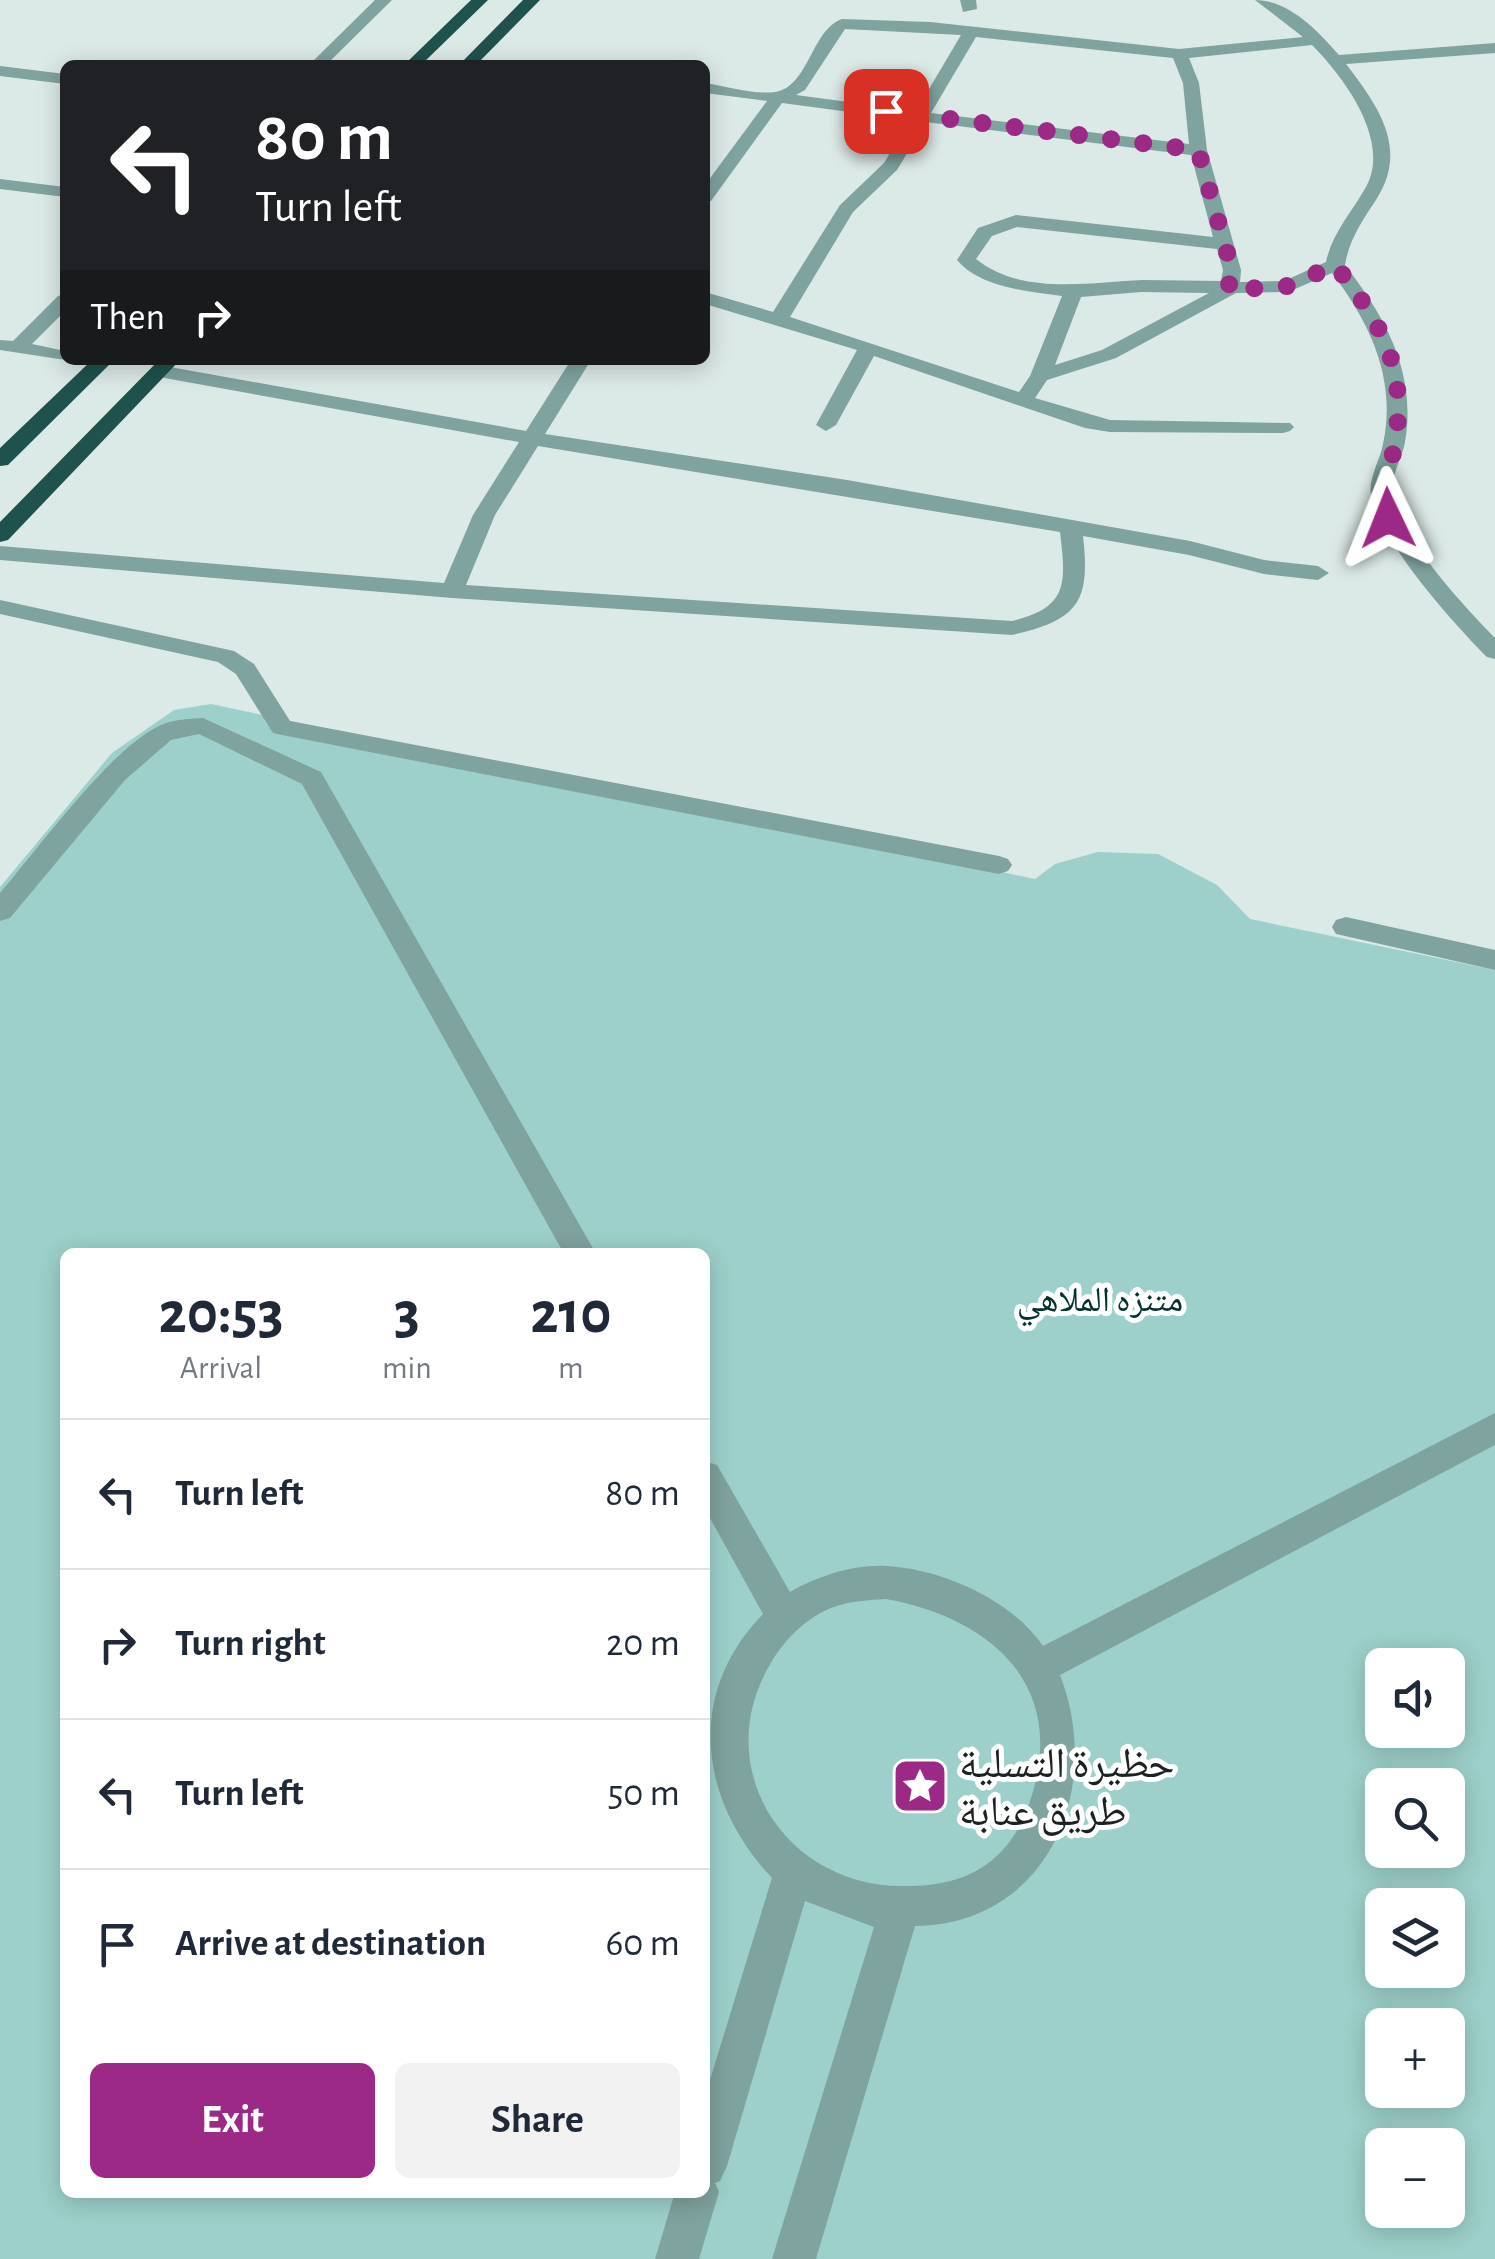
<!DOCTYPE html>
<html lang="en">
<head>
<meta charset="utf-8">
<style>
	body { margin:0; font-family:"Alegreya Sans","Noto Naskh Arabic",sans-serif; background:#f2f2f3; color:#1f2937; height:100vh; display:flex; flex-direction:column; font-size:38px; white-space:nowrap }
	* { box-sizing:border-box; margin:0 }
	p { font-size:32px; color:#747a83 }
	.icon { flex:none; width:55px; height:55px; fill:none; stroke:currentColor; stroke-width:2; stroke-linecap:round; stroke-linejoin:round }
	.map { position:relative; flex:1; overflow:hidden }
	.panel { position:absolute; left:60px; top:1248px; width:650px; height:950px; display:flex; flex-direction:column; background:#fff; border-radius:15px; box-shadow:0 5px 25px #0003 }
	.panel>* { flex:none }
	.guide { position:absolute; left:60px; top:60px; width:650px; height:305px; border-radius:15px; box-shadow:0 5px 25px #0003; background:#202124; color:#fff; overflow:hidden }
	.fabs { position:absolute; left:1365px; top:1648px; display:grid; gap:20px }
	.fabs a { display:grid; place-items:center; width:100px; height:100px; border-radius:15px; background:#fff; box-shadow:0 5px 25px #0003; font-size:50px }
	.pin { position:absolute; display:grid; place-items:center; width:85px; height:85px; color:#fff; margin:-42px; border-radius:20px; box-shadow:0 5px 15px #0006 }
	.me { position:absolute; width:110px; margin:-55px; rotate:358deg; stroke-linejoin:round; filter:drop-shadow(0 0 8px #0008) }
	.turn { display:flex; align-items:center; gap:35px; height:210px; padding:0 30px; font-size:45px }
	.turn .icon { width:130px; height:130px; stroke-width:2.5 }
	.turn b { display:block; font-size:70px; line-height:85px }
	.then { display:flex; align-items:center; height:95px; padding:0 30px; background:#0003; gap:20px; font-size:38px }
	.eta { display:flex; justify-content:space-evenly; align-items:center; height:170px; text-align:center }
	.eta b { font-size:60px; font-weight:700; line-height:70px }
	.cta { display:flex; gap:20px; margin-top:auto; padding:20px 30px }
	.cta a { flex:1; height:115px; border-radius:15px; background:#9c2985; color:#fff; font-size:40px; font-weight:700; line-height:115px; text-align:center }
	.cta a+a { background:#f2f2f3; color:#1f2937 }
	ul { padding:0; list-style:none }
	li { display:flex; align-items:center; gap:30px; height:150px; padding:0 30px; border-top:2px solid #e0e1e3 }
	li div { flex:1 }
	li b { display:block; font-size:38px }
	li em { font-style:normal }
	.map>svg:first-child { display:block }
	.green { fill:#9dd0ca; fill-rule:evenodd }
	.lines { fill:none; stroke-linecap:round; stroke-linejoin:round }
	.minor { fill:#7fa39f; fill-rule:evenodd }
	.highway { fill:#1f514d; fill-rule:evenodd }
	.route { stroke:#9c2985; stroke-width:18; stroke-dasharray:0 32.4 }
	.labels { text-anchor:middle; stroke-width:10; stroke-linejoin:round; paint-order:stroke }
	.park-label { font-size:35px; fill:#04322f; stroke:#fff }
	.near-poi-label { font-size:42px; fill:#1c2121; stroke:#fff; text-anchor:start }
</style>
</head>
<body>
<div class="map">
<svg width="1495" height="2259" viewBox="0 0 1495 2259">
	<rect width="100%" height="100%" fill="#dbe9e7"/>
	<path class="green" d="M211,704L1035,879L1055,864L1098,852L1158,854L1217,885L1250,919L1495,970V2259H0V887L112,753L174,710ZM65,1252H705V2192H65ZM1382,1665H1448V1730H1382ZM1382,1785H1448V1850H1382ZM1382,1905H1448V1970H1382ZM1382,2025H1448V2090H1382ZM1382,2145H1448V2210H1382Z"/>
	<g class="lines">
		<g class="minor">
			<path d="M375,0H392L326,65H309Z"/>
			<path d="M960,0H976L977,9L963,12Z"/>
			<path d="M1255,0C1289,0 1318,31 1339,55L1495,43V53L1346,64C1379,107 1409,149 1376,200C1362,221 1349,240 1345,265C1385,317 1417,372 1405,442C1402,459 1390,476 1393,494C1400,538 1464,606 1495,638V659L1487,657C1453,623 1380,541 1371,495C1368,478 1380,461 1383,444C1397,379 1370,323 1332,273L1288,292L1236,293L1116,358L1047,380L1035,398L1110,420L1290,423L1294,427L1290,431L1283,433L1110,432L1085,428L874,356L836,425L826,431L816,425L857,350L705,304V292L773,312L840,205L884,163L910,120L782,103L711,201L705,202V185L767,101L705,93V83C725,86 755,95 775,92C809,87 811,30 842,19L930,22L1179,49L1303,37ZM845,29L961,35L916,111L796,95L805,90ZM976,37L1173,58L1183,83L1189,144L931,113ZM1312,45C1342,75 1392,140 1366,187C1352,212 1332,233 1326,262L1284,281L1240,282L1241,270L1207,150L1199,83L1189,58ZM926,122L1191,155L1213,237L1016,215L978,228L957,260C981,288 1027,291 1062,296L1030,376L1019,392L790,317L853,212L897,170ZM1017,227L1217,249L1223,270L1221,281C1195,281 1169,280 1143,280C1090,282 1022,296 976,259L992,236ZM1141,292L1209,293L1102,350L1055,365L1081,297Z"/>
			<path d="M0,66L65,74V84L0,76Z"/>
			<path d="M0,179L65,187V197L0,189Z"/>
			<path d="M65,294V311L32,344L65,351V360L72,361L0,350V340L13,341L58,296Z"/>
			<path d="M571,360H591L545,434L847,480L1190,541L1264,560L1318,566L1329,573L1318,580L1264,574L1189,555L1083,536C1091,603 1077,620 1012,635L452,598L0,560V546L444,583L473,515L519,442L159,377L149,371L159,365L526,431ZM538,446L1060,532C1066,583 1069,607 1012,621L466,585L495,515Z"/>
			<path d="M0,600L234,651L254,664L290,721L999,856L1008,859L1012,865L1008,871L999,874L282,735L273,733L236,674L218,662L0,614Z"/>
			<path d="M203,718L321,772L595,1252H563L302,784L199,734L171,740L125,780L10,918L0,921V893C37,850 109,751 157,727C172,719 187,719 203,718Z"/>
			<path d="M1346,917L1495,950V970L1336,934L1332,927L1336,920Z"/>
			<path d="M1495,1413V1445L1060,1675C1104,1788 1049,1924 915,1926L816,2259H772L874,1927L805,1901L727,2166L720,2181L715,2183L719,2192L699,2259H655L675,2192H705V2096L772,1878C699,1801 685,1694 763,1614L705,1509V1461L717,1465L790,1592C818,1576 854,1564 887,1566C942,1569 1012,1600 1043,1646ZM886,1599C981,1616 1062,1676 1035,1784C1028,1813 1015,1842 991,1861C966,1881 936,1886 905,1886C785,1888 707,1766 772,1661C786,1638 808,1616 834,1607C850,1601 869,1600 886,1599Z"/>
		</g>
		<g class="highway">
			<path d="M471,0H488L421,65H404Z"/>
			<path d="M523,0H540L476,65H459Z"/>
			<path d="M92,360H114L8,465L0,466V448Z"/>
			<path d="M159,360H180L8,540L0,542V522Z"/>
		</g>
	</g>
	<g class="lines">
		<path class="route" d="M886,111L1198,150L1232,270L1228,290L1288,286L1335,265C1380,321 1408,367 1395,443C1389,479 1378,480 1388,518"/>
	</g>
	<defs>
		<g id="sight-square" transform="scale(2.875)"><rect x="-9" y="-9" width="18" height="18" rx="4" fill="#9c2985" stroke="#fff"/><path d="M0-6L1.8-2.2L6-1.7L2.9 1.2L3.7 5.4L0 3.3L-3.7 5.4L-2.9 1.2L-6-1.7L-1.8-2.2Z" fill="#fff"/></g>
	</defs>
	<g fill-rule="evenodd">
		<use href="#sight-square" x="920" y="1786"/>
	</g>
	<g class="labels">
		<g class="park-label">
			<text x="1100" y="1311">متنزه الملاهي</text>
		</g>
		<g class="near-poi-label">
			<text x="959" y="1777">حظيرة التسلية<tspan x="959" dy="48">طريق عنابة</tspan></text>
		</g>
	</g>
</svg>
<div class="fabs">
<a><svg class="icon" aria-label="sound" viewBox="0 0 24 24"><path d="M4 9h4l5-4v14l-5-4H4zM17 9q2 3 0 6"/></svg></a>
<a><svg class="icon" aria-label="search" viewBox="0 0 24 24"><circle cx="10" cy="10" r="6"/><path d="M15 15l6 6"/></svg></a>
<a><svg class="icon" aria-label="layers" viewBox="0 0 24 24"><path d="M12 4l9 5-9 5-9-5zM3 14l9 5 9-5"/></svg></a>
<a>+</a>
<a>−</a>
</div>
<div class="pin" style="left:886px;top:111px;background:#d93025"><svg class="icon" aria-label="arrive" viewBox="0 0 24 24"><path d="M6 21V4h12l-3 4 3 4H6"/></svg></div>
<svg class="me" style="left:1388px;top:518px" viewBox="-20 -20 40 40"><path d="M0-17L14 15 0 8-14 15z" fill="#9c2985" stroke="#fff" stroke-width="4"/></svg>
<div class="guide">
<div class="turn"><svg class="icon" aria-label="left" viewBox="0 0 24 24"><path d="M17 20v-9H6M10 6l-5 5 5 5"/></svg><div><b>80 m</b>Turn left</div></div>
<div class="then">Then<svg class="icon" aria-label="right" viewBox="0 0 24 24"><path d="M7 20v-9h11M14 6l5 5-5 5"/></svg></div>
</div>
<section class="panel">
<div class="eta">
<div><b>20:53</b><p>Arrival</p></div>
<div><b>3</b><p>min</p></div>
<div><b>210</b><p>m</p></div>
</div>
<ul>
<li><svg class="icon" aria-label="left" viewBox="0 0 24 24"><path d="M17 20v-9H6M10 6l-5 5 5 5"/></svg><div><b>Turn left</b></div><em>80 m</em></li>
<li><svg class="icon" aria-label="right" viewBox="0 0 24 24"><path d="M7 20v-9h11M14 6l5 5-5 5"/></svg><div><b>Turn right</b></div><em>20 m</em></li>
<li><svg class="icon" aria-label="left" viewBox="0 0 24 24"><path d="M17 20v-9H6M10 6l-5 5 5 5"/></svg><div><b>Turn left</b></div><em>50 m</em></li>
<li><svg class="icon" aria-label="arrive" viewBox="0 0 24 24"><path d="M6 21V4h12l-3 4 3 4H6"/></svg><div><b>Arrive at destination</b></div><em>60 m</em></li>
</ul>
<div class="cta"><a>Exit</a><a>Share</a></div>
</section>
</div>
</body>
</html>
